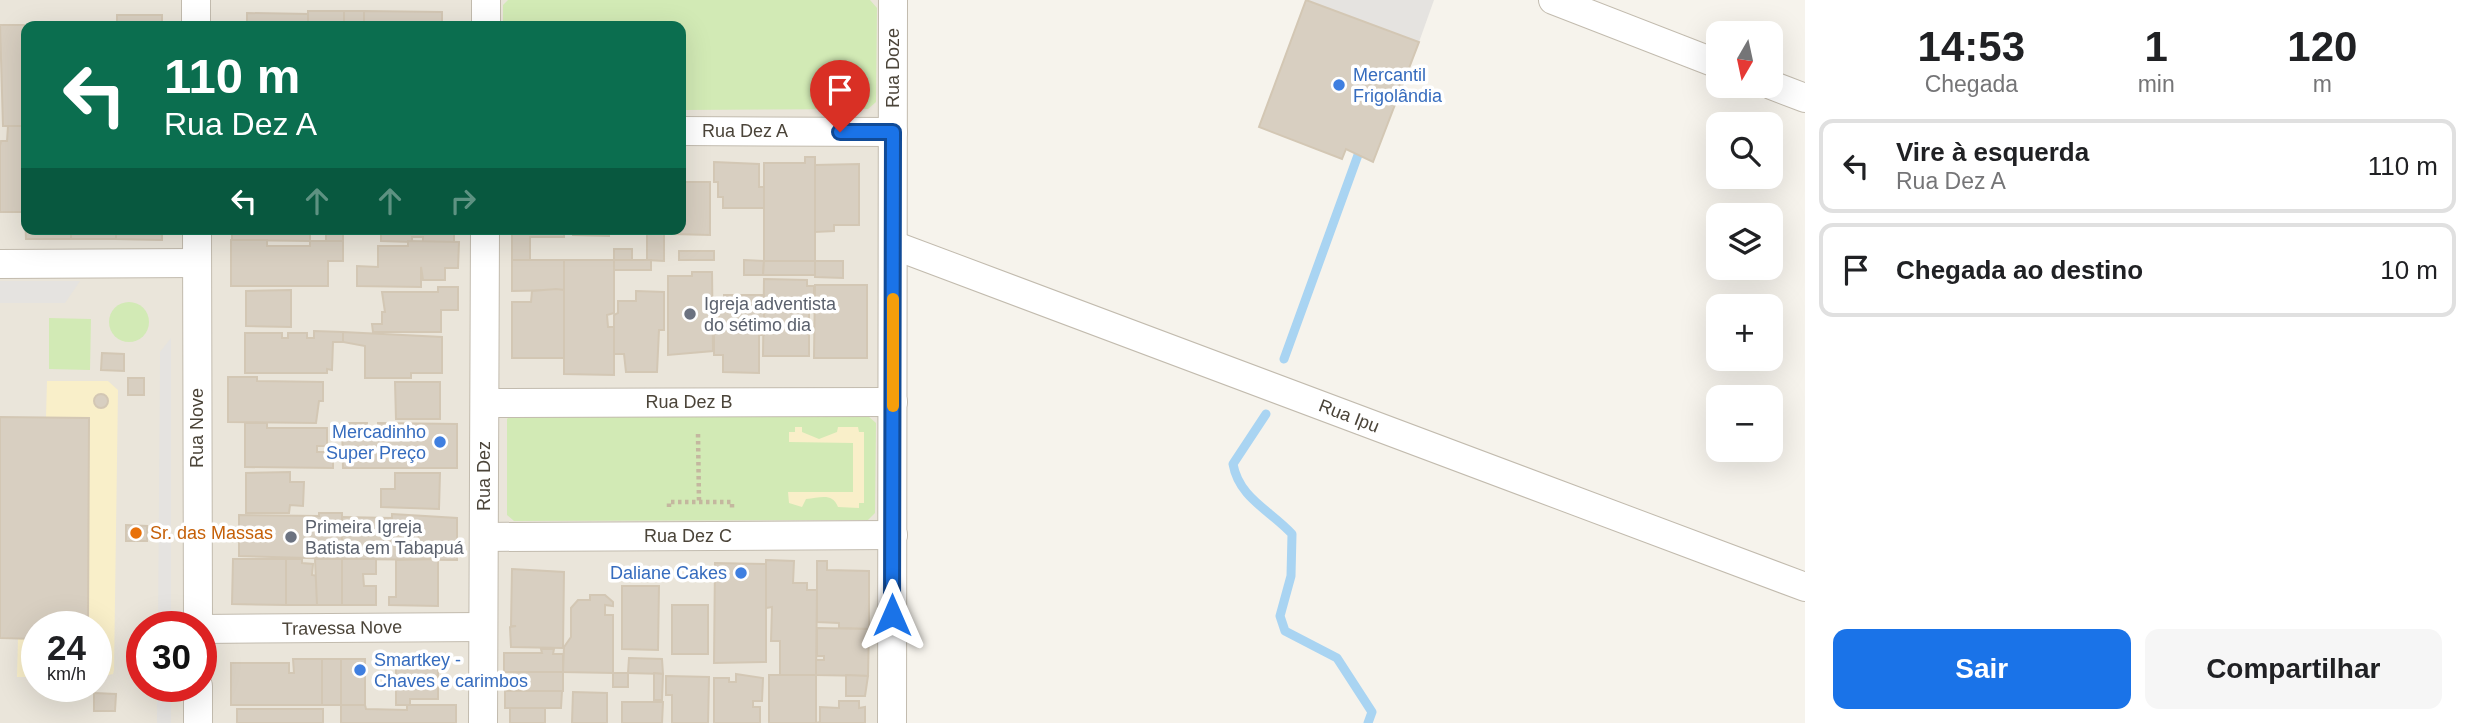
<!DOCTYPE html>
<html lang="pt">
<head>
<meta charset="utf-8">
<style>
	body { margin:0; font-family:Arial,sans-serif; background:#f6f6f6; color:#202124; height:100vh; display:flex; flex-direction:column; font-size:26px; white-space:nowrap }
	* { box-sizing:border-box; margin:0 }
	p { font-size:23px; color:#757577 }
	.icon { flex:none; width:38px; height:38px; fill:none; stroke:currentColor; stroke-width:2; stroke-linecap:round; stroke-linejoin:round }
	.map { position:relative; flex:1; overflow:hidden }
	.sheet { display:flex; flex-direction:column; background:#fff; width:665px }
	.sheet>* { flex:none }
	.hud { position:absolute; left:21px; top:21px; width:665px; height:214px; border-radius:14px; box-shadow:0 7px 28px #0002; background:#0b6e4f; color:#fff; overflow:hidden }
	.needle { width:46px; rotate:189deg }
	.controls { position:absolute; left:1706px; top:21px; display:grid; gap:14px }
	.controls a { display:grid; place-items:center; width:77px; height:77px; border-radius:14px; background:#fff; box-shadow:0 7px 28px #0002; font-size:35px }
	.speed { position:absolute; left:21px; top:611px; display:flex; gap:14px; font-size:35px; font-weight:700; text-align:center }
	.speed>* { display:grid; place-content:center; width:91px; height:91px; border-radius:50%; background:#fff; box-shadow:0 7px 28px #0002; line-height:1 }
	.speed small { font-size:18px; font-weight:400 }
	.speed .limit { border:10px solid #d22; background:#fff; color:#111 }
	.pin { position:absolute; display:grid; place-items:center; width:60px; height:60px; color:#fff; margin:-72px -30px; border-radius:50% 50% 50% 0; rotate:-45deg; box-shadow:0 0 7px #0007 }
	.pin .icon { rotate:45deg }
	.me { position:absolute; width:77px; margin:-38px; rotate:0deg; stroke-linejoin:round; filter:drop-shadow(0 0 5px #0008) }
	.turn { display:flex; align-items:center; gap:24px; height:147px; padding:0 28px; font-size:32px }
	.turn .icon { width:91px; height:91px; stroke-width:2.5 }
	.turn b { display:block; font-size:49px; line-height:60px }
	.lanes { display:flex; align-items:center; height:66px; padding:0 28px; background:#0003; justify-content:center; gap:35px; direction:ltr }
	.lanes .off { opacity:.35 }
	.eta { display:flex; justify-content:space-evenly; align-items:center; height:119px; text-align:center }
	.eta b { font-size:42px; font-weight:700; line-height:49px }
	.cta { display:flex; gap:14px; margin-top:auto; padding:14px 28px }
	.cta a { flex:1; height:80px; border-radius:14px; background:#1a73e8; color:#fff; font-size:28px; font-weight:700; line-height:80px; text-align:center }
	.cta a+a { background:#f6f6f6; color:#202124 }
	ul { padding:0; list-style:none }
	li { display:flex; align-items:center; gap:21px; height:94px; margin:0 14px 10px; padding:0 14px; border:4px solid #e0e0e0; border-radius:14px }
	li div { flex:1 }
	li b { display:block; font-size:26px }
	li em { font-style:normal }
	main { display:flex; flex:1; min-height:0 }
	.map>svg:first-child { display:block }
	.residential { fill:#eae5da; fill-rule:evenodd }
	.green { fill:#d2eab5 }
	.sand { fill:#f9efc9 }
	.parking { fill:#e5e3e0 }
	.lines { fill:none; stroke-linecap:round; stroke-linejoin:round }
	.stream { stroke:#a9d4f2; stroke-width:9 }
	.building { fill:#d8cfc1; stroke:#d3c7b4; stroke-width:2 }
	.minor-casing { stroke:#c2bbae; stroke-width:30 }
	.path { stroke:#c4b79f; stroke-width:4.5; stroke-dasharray:3.5 3.5; stroke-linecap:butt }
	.minor { stroke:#fff; stroke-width:28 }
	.route-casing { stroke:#114b97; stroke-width:18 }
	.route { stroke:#1a73e8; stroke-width:12 }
	.slow { stroke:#f59e0b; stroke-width:12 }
	.shop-dot { fill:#3f7fe0; stroke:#fff; stroke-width:2.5 }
	.worship-dot { fill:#6b7280; stroke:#fff; stroke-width:2.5 }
	.food-dot { fill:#e8710a; stroke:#fff; stroke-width:2.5 }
	.labels { text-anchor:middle; stroke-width:7; stroke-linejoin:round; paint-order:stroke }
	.street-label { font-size:18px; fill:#4b4439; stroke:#fff }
	.shop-label { font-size:18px; fill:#366cbe; stroke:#fff; text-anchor:start }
	.worship-label { font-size:18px; fill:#5b616d; stroke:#fff; text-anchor:start }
	.food-label { font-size:18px; fill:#c56008; stroke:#fff; text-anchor:start }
</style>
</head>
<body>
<main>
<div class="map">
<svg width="1805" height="723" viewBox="0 0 1805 723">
	<rect width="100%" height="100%" fill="#f6f3ec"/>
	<path class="residential" d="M0,0H893L892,723H0ZM26,26H681V229H26ZM37,626H96V686H37ZM142,626H201V686H142Z"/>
	<g class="green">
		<path d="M508,0H870L877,8L876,102L868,109L681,110V26H503V5Z"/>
		<circle cx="129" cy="322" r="20"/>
		<path d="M49,318L91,319L90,370L49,369Z"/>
		<path d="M514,412L868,416L876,423L875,513L868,520L514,521L507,515V419Z"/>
	</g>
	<g class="sand">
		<path d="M47,381H108L118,390L114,670L113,674L96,678V626H88L89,418L46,417Z"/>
		<path d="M795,427H802V432L819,439L837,432L838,427H858L859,432H864V503H859V508L838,507C832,492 820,498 806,499L802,507L789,503L788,492H853V443L789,442V432H795Z"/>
		<path d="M18,638L37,639V677H17Z"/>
	</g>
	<g class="parking">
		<path d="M1306,0H1434L1419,42Z"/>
		<path d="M0,281H80L65,303H0Z"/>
		<path d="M171,338V626H158L160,352Z"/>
		<rect x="157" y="686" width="14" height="37"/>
	</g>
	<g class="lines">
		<g class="stream">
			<path d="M1284,359L1358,155"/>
			<path d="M1266,414L1233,464C1239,498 1270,510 1292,534L1291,576L1280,616L1285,631L1337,658L1372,712L1368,723"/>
		</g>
	</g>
	<g class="building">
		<path d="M1306,0L1419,42L1373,162L1346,149L1342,159L1259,127Z"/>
		<rect x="308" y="11" width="36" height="15"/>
		<rect x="344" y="11" width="20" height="15"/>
		<path d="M364,11L442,12V26H364Z"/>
		<path d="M247,13L308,14V26H247Z"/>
		<rect x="117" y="15" width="45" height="11"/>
		<path d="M0,25H24L26,28V126H3Z"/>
		<path d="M8,126H26V212H0V146L1,141H7Z"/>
		<path d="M805,157H815V261H764V163H805Z"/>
		<path d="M714,162L759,164V187H764V208H723V197H718V182H714Z"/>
		<path d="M859,164V225H834V231L815,232V165Z"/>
		<path d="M681,182H710V235L673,234V229H681Z"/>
		<path d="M25,211H26V229H71V239H26Z"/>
		<rect x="71" y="229" width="45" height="10"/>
		<path d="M116,229H162V240L116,239Z"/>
		<path d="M232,229H310V241L232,240Z"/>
		<rect x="326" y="229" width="17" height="12"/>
		<path d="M381,229H454V242H423V237H412V242L381,241Z"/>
		<path d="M512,229H564V237H530V260H512Z"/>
		<path d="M573,229H609V236L573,235Z"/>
		<path d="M647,229H664V261L647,260Z"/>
		<path d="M231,240H267V246H310V241H343V261H328V286H231Z"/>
		<path d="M408,241L459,242L458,268H445V280H423L421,267V287L357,286V266L378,267V246H408Z"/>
		<rect x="614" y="249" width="18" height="11"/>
		<rect x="679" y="251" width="35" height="9"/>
		<path d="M512,260H564V290L512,291Z"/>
		<path d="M564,260H614V313L607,315L608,327H614V375L564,374Z"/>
		<rect x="614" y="260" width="37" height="10"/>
		<path d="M744,260L764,261L763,275H744Z"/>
		<path d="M764,261H815V275H763Z"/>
		<path d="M815,261H843V278L815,277Z"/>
		<path d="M692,272H712L713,351L668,355V276H692Z"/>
		<path d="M764,279L807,280V286H814V311L809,310V356H763Z"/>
		<path d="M815,285H867V358H814Z"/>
		<path d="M438,287H458V310H441V332H373L372,324H382V312H385L382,292H438Z"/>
		<path d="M556,289L564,290V358H512V302H531L532,291Z"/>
		<path d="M291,290V327L246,326V291Z"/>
		<path d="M636,291L664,292V330H659L657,372H626L624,354H614V315L618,313V301H636Z"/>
		<path d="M724,295H764V335H759V373L723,372V355H714V326H719V302H724Z"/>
		<path d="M314,331L343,332V342H333L332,370L327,369V373H245V333H282V338H288V333H307V338H314Z"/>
		<path d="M343,332L442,337V373H411V378H365V346L343,342Z"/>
		<path d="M102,353L124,354V371L101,370Z"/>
		<path d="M228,377H257V381L323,382V401H319L316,423L228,422Z"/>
		<rect x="128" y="378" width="16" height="17"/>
		<path d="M395,382H440V419H396Z"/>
		<circle cx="101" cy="401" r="7"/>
		<path d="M0,417L89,418L88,626H37V639L0,638Z"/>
		<path d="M245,423H267V428H327V446H317V452H333V468L245,467Z"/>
		<path d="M342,423H367V427H378V423L457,424V468H343Z"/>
		<path d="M290,472V482H304L303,506L290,505L289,513H246V473Z"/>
		<path d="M395,473H440L439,509L381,507V489H395Z"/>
		<path d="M319,513H342V559L239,556V515L319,516Z"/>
		<path d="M392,514L457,518V560L342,559V517L392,518Z"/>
		<path d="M126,525L147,526V541H126Z"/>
		<path d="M233,559H286V605L232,604Z"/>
		<path d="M286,559H302V563L313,564L312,575L318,576L317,605H286Z"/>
		<path d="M315,559H342V605H317Z"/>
		<path d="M342,559H376V574H363L364,586H376V605H342Z"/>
		<path d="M438,559V606L389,605V597H396V560Z"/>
		<path d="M766,560L794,561L793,583H807V590H817L816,675H780V641H771L772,607L766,608Z"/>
		<path d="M817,561H827V570L869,571V629L839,628V623L817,622Z"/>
		<path d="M715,563L766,564V662L714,663Z"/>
		<path d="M512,569L564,572L563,648L511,647L510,627L516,626H511Z"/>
		<path d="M622,586H659L658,650L622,649Z"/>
		<path d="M590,595H605L613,602V606L605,605V615H613V673L563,672L564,647L571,637V608L578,600H590Z"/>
		<rect x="672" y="605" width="36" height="49"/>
		<path d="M817,628L869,629L868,676L816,675V660H824V656H817Z"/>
		<path d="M541,649H554L553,654H563V672H504V653H542Z"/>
		<path d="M629,658L662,659L663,674L628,673Z"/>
		<path d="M293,659H322V705H231V663H289V673H294Z"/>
		<rect x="322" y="659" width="19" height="46"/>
		<rect x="341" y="659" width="24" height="46"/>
		<path d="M396,662L438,663V699H410V705H396Z"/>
		<rect x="514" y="672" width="49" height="19"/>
		<rect x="613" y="673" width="15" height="14"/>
		<path d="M654,673L663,674L662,700H654Z"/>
		<path d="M736,674L763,678L762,701H753V707H760V723H714V678H729V682H736Z"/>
		<rect x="769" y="675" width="47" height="48"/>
		<path d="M846,675L868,676L865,696H846Z"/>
		<path d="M666,676L709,677L708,723H672V695H666Z"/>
		<path d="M505,691H562L561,708H505Z"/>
		<path d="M573,692L607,693V723H572Z"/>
		<path d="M94,693L116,694L115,711H94Z"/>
		<path d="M839,701H859V708L865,707V723H816L820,722V707L839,708Z"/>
		<path d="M622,702H663L662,723H622Z"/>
		<path d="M341,705H365L366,709L407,710V705H456V723H341Z"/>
		<rect x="510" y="708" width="35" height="15"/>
		<rect x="237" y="709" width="86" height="14"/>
	</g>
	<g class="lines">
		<g class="minor-casing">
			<g id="minor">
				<path d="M196,0V26"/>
				<path d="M1553,0L1718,64"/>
				<path d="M486,26V0"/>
				<path d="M1771,85L1805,98"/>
				<path d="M681,131L893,132"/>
				<path d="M197,229L198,626"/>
				<path d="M893,245L1805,587"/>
				<path d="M0,264L197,263"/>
				<path d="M485,403L893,402"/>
				<path d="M484,537L893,535"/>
				<path d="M201,629L483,627"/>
				<path d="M198,686V723"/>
				<path d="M483,723L485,229"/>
				<path d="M892,723L893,0"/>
			</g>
		</g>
		<g class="path">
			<path d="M698,434L699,502"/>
			<path d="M669,507V502H732V509"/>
		</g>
		<use href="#minor" class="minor"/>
	</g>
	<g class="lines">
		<g class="route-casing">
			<path id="route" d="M840,132H893L892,615"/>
		</g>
		<use href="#route" class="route"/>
		<path class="slow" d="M893,406V299"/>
	</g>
	<g class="shop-dot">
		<circle cx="1339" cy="85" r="7"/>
		<circle cx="440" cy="442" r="7"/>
		<circle cx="741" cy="573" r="7"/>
		<circle cx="360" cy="670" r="7"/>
	</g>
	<g class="worship-dot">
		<circle cx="690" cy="314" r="7"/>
		<circle cx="291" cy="537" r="7"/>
	</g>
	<circle class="food-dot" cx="136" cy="533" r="7"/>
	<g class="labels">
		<g class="street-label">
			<text transform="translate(893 68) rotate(-90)" y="6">Rua Doze</text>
			<text x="745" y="137">Rua Dez A</text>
			<text x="689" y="408">Rua Dez B</text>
			<text transform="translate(1349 416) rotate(21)" y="6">Rua Ipu</text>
			<text transform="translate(197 428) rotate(-90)" y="6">Rua Nove</text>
			<text transform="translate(484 476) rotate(-90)" y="6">Rua Dez</text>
			<text x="688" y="542">Rua Dez C</text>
			<text transform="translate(342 628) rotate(-1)" y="6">Travessa Nove</text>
		</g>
		<g class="shop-label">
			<text x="1353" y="81">Mercantil<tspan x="1353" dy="21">Frigolândia</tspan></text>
			<text x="426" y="438" text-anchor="end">Mercadinho<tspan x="426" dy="21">Super Preço</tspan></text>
			<text x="727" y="579" text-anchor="end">Daliane Cakes</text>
			<text x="374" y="666">Smartkey -<tspan x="374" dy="21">Chaves e carimbos</tspan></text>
		</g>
		<g class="worship-label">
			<text x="704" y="310">Igreja adventista<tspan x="704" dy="21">do sétimo dia</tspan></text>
			<text x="305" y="533">Primeira Igreja<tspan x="305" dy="21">Batista em Tabapuá</tspan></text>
		</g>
		<g class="food-label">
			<text x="150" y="539">Sr. das Massas</text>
		</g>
	</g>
</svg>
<div class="controls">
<a><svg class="needle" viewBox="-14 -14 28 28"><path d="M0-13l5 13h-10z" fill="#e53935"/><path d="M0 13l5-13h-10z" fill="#757577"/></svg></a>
<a><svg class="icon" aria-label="search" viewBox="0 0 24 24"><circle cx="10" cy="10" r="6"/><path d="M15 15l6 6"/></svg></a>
<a><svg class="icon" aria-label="layers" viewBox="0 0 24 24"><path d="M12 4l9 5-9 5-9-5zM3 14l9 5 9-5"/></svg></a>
<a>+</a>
<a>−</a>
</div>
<div class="speed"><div>24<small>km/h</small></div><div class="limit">30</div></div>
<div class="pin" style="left:840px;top:132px;background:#d93025"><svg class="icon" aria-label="arrive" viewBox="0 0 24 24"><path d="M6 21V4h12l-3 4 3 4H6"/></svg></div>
<svg class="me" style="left:892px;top:615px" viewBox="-20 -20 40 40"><path d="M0-17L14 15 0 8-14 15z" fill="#1a73e8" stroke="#fff" stroke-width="4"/></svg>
<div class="hud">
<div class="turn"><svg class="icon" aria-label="left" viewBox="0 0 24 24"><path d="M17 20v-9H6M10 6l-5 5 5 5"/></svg><div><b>110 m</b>Rua Dez A</div></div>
<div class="lanes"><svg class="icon" aria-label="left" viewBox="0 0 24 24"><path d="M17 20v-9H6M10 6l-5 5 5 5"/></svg><svg class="icon off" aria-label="ahead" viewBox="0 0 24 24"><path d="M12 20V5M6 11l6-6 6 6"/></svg><svg class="icon off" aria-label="ahead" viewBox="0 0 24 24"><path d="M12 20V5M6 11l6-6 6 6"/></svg><svg class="icon off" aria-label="right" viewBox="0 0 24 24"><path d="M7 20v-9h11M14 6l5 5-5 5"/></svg></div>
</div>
</div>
<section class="sheet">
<div class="eta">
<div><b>14:53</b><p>Chegada</p></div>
<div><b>1</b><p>min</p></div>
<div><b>120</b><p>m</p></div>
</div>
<ul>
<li><svg class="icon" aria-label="left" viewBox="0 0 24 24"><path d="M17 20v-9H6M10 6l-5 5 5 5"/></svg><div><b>Vire à esquerda</b><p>Rua Dez A</p></div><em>110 m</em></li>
<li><svg class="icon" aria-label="arrive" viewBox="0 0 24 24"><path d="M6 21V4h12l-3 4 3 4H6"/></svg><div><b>Chegada ao destino</b></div><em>10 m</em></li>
</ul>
<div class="cta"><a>Sair</a><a>Compartilhar</a></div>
</section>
</main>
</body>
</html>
